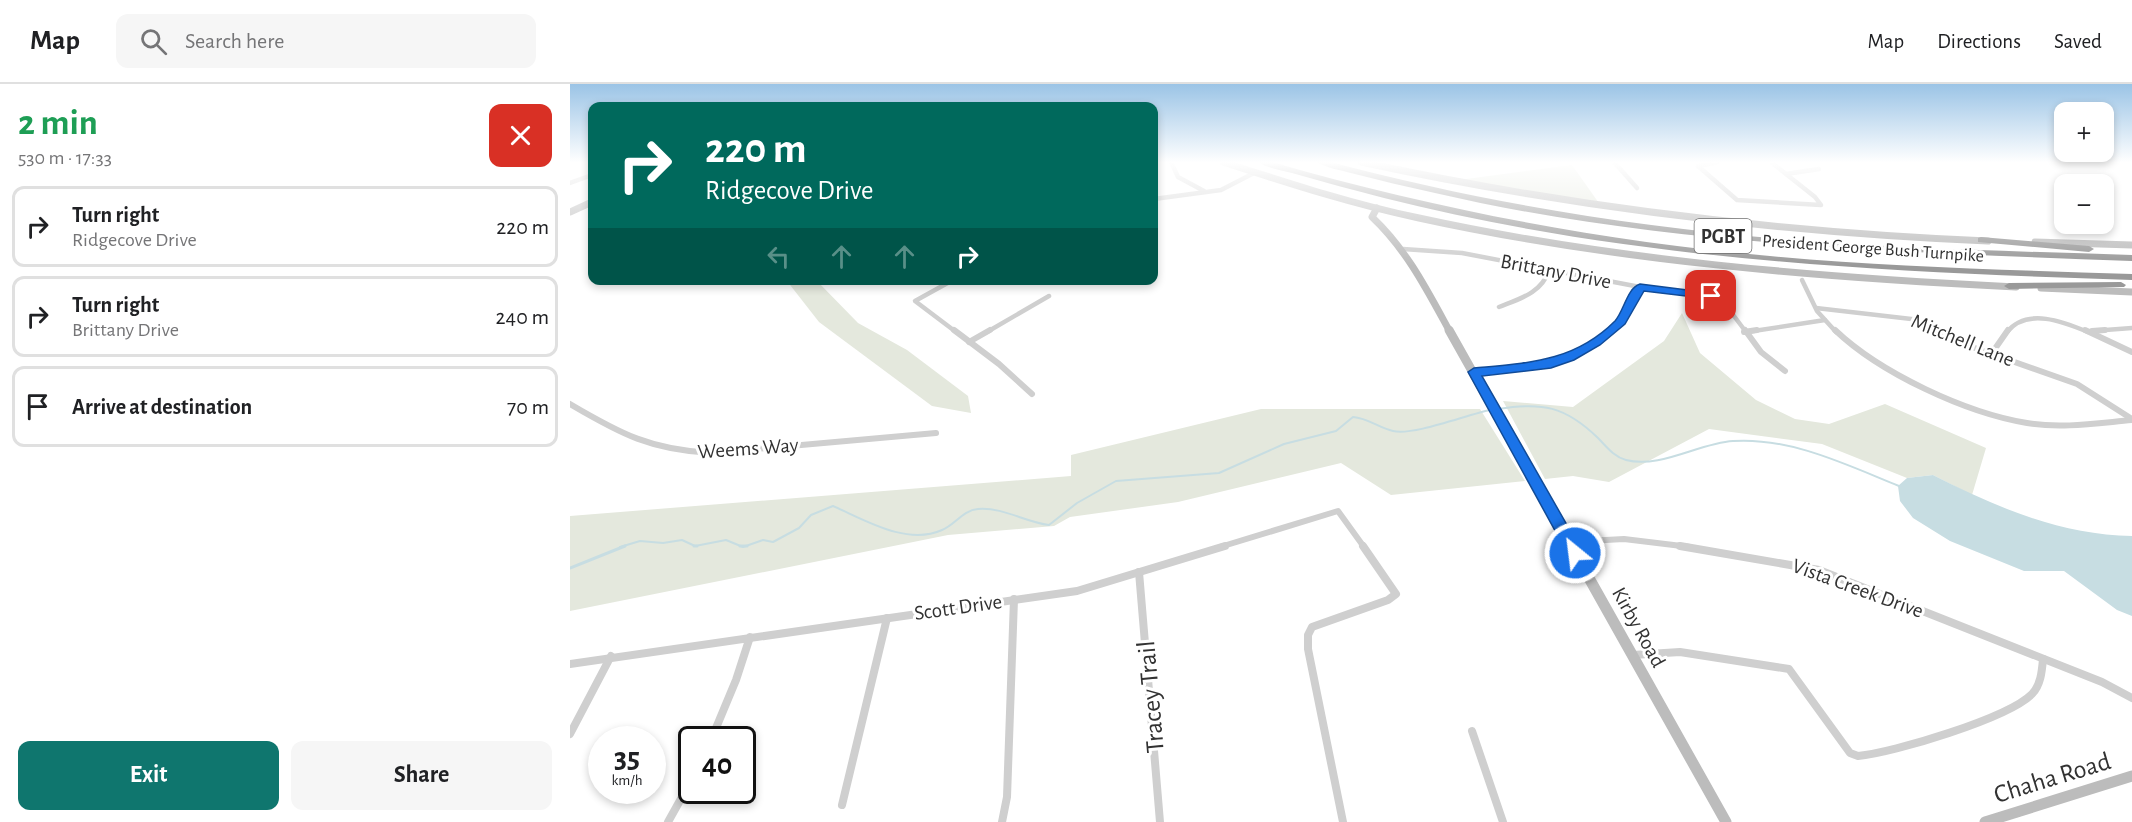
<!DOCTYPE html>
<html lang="en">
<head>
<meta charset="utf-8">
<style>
	body { margin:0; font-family:"Alegreya Sans",sans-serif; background:#f6f6f6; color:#202124; height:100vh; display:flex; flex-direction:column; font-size:22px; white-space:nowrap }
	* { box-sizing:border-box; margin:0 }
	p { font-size:20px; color:#757577 }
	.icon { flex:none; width:33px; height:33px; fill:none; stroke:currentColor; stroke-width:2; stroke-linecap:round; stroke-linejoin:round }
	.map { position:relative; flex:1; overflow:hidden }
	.side { display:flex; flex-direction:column; background:#fff; width:570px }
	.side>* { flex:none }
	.guide { position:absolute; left:18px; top:18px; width:570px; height:183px; border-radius:12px; box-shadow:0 3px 9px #0003; background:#00695c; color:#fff; overflow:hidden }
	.controls { position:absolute; left:1484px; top:18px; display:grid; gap:12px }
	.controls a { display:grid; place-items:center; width:60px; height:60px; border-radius:12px; background:#fff; box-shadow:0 3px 9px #0003; font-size:30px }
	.speed { position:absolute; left:18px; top:642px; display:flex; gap:12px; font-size:30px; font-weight:700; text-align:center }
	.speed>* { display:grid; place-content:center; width:78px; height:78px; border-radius:50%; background:#fff; box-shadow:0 3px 9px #0003; line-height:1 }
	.speed small { font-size:15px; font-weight:400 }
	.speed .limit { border:3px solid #111; border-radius:9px; background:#fff; color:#111 }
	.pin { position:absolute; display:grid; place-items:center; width:51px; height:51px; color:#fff; margin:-26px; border-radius:12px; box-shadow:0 3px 9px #0006 }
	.me { position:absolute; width:66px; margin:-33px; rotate:331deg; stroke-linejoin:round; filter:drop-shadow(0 0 4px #0008) }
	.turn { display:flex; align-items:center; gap:21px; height:126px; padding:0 18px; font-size:27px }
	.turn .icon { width:78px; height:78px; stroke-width:2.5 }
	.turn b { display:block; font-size:42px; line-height:51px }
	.lanes { display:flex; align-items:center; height:57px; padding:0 18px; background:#0003; justify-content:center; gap:30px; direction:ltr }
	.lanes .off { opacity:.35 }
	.round { display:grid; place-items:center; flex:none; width:63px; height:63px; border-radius:12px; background:#f6f6f6 }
	.summary { display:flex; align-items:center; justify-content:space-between; height:102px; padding:0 18px }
	h1 { font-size:36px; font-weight:600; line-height:45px; color:#1e9e55 }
	.cta { display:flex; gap:12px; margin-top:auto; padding:12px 18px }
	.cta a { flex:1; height:69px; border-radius:12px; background:#0f766e; color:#fff; font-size:24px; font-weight:600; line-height:69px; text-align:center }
	.cta a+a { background:#f6f6f6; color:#202124 }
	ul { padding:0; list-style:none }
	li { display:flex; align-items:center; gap:18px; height:81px; margin:0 12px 9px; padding:0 6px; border:3px solid #e0e0e0; border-radius:12px }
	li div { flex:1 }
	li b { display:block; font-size:22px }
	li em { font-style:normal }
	header { display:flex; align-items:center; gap:36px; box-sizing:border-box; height:84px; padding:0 30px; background:#fff; border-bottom:2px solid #e0e0e0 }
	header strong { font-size:28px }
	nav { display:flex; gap:33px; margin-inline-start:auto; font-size:21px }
	.search { width:420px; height:54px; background:#f6f6f6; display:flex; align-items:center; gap:15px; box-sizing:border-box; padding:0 21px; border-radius:12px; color:#757577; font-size:22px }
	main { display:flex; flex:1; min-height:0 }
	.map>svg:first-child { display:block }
	.green { fill:#e4e8dd }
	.water { fill:#c7dde2 }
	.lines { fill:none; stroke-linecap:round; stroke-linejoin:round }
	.stream-far1 { stroke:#c7dde2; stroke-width:2 }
	.stream { stroke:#c7dde2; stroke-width:3 }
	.street-far2 { stroke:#cfcfcf; stroke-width:4.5 }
	.street-far1 { stroke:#cfcfcf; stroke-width:6 }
	.street { stroke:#cfcfcf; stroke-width:8 }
	.secondary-far2 { stroke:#bcbcbc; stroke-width:7 }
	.secondary-far1 { stroke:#bcbcbc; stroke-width:9 }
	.secondary { stroke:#bcbcbc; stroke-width:11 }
	.highway { fill:#999; fill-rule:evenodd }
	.route { fill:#1a73e8; stroke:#114b97; stroke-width:1.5 }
	.labels { text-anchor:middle; stroke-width:6; stroke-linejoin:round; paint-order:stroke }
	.far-street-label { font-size:18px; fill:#323232; stroke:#fff }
	.shield { fill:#fff; stroke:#707070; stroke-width:1.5 }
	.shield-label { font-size:20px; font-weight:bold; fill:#323232 }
	.street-label { font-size:21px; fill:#323232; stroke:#fff }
	.near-street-label { font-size:26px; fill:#323232; stroke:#fff }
</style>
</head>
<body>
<header>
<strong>Map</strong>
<div class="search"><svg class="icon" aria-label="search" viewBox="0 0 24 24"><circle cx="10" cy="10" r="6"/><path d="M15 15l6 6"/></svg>Search here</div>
<nav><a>Map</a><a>Directions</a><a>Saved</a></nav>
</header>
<main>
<section class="side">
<div class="summary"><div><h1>2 min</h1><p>530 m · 17:33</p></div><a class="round" style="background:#d93025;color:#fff"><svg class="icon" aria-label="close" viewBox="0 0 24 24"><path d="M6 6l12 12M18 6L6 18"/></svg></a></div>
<ul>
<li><svg class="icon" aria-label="right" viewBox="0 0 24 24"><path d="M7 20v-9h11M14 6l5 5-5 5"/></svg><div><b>Turn right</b><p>Ridgecove Drive</p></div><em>220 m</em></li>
<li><svg class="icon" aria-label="right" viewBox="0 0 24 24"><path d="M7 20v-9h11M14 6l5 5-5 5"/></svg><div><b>Turn right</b><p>Brittany Drive</p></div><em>240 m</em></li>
<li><svg class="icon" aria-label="arrive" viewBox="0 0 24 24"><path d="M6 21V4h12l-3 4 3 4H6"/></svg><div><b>Arrive at destination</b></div><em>70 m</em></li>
</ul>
<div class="cta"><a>Exit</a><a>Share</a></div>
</section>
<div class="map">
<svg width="1562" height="738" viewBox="0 0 1562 738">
	<rect width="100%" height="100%" fill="#fff"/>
	<g class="green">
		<path d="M1002,81L1031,122L889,96Z"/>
		<path d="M217,197H247L288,239L337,266L398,312L401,329L362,322L249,238Z"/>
		<path d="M1112,229L1130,269L1186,316L1225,335L1259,340L1315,320L1416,364L1402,411L1363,391L1337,394L1252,360L1139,345L1039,398L1003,392L975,395L933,317L1003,323L1094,257Z"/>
		<path d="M691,325H910L955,397L821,411L771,379L608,418L500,433L484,442L378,451L0,527V432L501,392V371Z"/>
	</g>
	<path class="water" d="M1363,391C1426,423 1490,451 1562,452V532L1547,526L1494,487H1454L1380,457L1343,434L1330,417L1328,402L1337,394Z"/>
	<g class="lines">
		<g class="stream-far1">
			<path d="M928,325C972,318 995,322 1028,354C1036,362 1044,373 1056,376C1090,385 1129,359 1163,357C1220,353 1277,381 1329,402"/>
			<path d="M50,463L70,457L93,459L112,456L125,462L156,456L173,463L193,456L203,458L229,444L241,431L263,422C295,436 337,462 372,446C385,441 393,426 408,425C433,423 455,438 479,441L507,419L546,397L649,389L714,360L766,347L783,333C798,334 809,344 823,347C843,352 896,331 920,326"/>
		</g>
		<g class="stream">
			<path d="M124,462H127"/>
			<path d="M170,462H177"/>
			<path d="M0,484L55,462"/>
		</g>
		<g class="street-far2">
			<path d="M601,78L608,93L634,107"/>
			<path d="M1044,78L1067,104"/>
			<path d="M1128,82L1167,116L1251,121L1245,113L1201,78"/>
			<path d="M1128,82L1148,78"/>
			<path d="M1216,90L1249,85"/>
			<path d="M0,99L22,91"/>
			<path d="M584,115L651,106L684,89"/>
			<path d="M833,165L892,169L1070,203L1141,212L1155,220L1176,248"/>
			<path d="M383,196L345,217L386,248"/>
			<path d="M1232,196L1247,227L1266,248"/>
			<path d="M929,223C949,215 972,209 979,186"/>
			<path d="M1246,224L1350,236L1372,248"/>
			<path d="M1522,247L1562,244"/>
			<path d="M417,248L479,212"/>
			<path d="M1039,248L1056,229L1070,203"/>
			<path d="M1177,248L1255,236"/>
			<path d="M1437,248C1457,223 1494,238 1518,248"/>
		</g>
		<g class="street-far1">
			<path d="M384,246L429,280L462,310"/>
			<path d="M1175,246L1191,268L1215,287"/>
			<path d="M1265,246C1310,289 1396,329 1457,339C1491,345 1528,339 1562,336"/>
			<path d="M1369,246L1402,263L1507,300L1562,335"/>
			<path d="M1515,246L1562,268"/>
			<path d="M1522,247L1535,246"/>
			<path d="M1174,248L1187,246"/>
			<path d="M399,258L420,246"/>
			<path d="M1422,269L1438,246"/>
			<path d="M904,288C955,284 1002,283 1041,246"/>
			<path d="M0,320C51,350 81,366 142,369L366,349"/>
			<path d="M999,458L1054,455L1120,463"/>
			<path d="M650,463L768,427L794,463"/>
		</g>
		<g class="street">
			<path d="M1110,462L1249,486L1532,598L1562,614"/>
			<path d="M569,488L590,738"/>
			<path d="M1063,571L1110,568L1219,585L1280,669L1288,672C1323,669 1438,634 1462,610C1471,601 1472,586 1473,575"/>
			<path d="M0,580L507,507L655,462"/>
			<path d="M902,647L933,738"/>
			<path d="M0,650L41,572"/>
			<path d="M141,656L166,596L180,553"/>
			<path d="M272,721L317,534"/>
			<path d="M98,738L122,695"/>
			<path d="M432,738L437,713L444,515"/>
			<path d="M773,738L738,565V551L742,543L818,516L826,510L793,462"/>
		</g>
		<g class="secondary-far2">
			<path d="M653,78C718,99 782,120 849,134C1046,177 1245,193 1446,203"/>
			<path d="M791,78C1000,123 1205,148 1418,157"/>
			<path d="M807,124L802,133C837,166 857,206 880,248"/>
			<path d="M0,128L22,118"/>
			<path d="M1465,158L1562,161"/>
			<path d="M1471,204L1562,208"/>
		</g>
		<path class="secondary-far1" d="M879,246L1001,463"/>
		<g class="secondary">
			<path d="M1001,462L1156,738"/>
			<path d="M1415,738L1562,692"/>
		</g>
		<g class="highway">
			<path d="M688,78H702C865,125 1031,157 1200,172C1320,183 1441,186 1562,190V196C1311,188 1059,176 814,114C784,106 753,98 722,89C711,86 697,84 688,78Z"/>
			<path d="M747,78H761C910,118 1060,142 1213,155C1329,165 1446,167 1562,171V177C1328,168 1094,162 865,109C837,103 809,96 781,89C770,86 756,84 747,78Z"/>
			<path d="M1411,153L1519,162L1524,165L1519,168L1408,158V154Z"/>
			<path d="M1551,198L1556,201L1554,203L1439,205L1434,202L1439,199Z"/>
		</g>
	</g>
	<linearGradient id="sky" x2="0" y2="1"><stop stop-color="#9bc4e6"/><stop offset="0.43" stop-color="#fff"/><stop offset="1" stop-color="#fff" stop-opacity="0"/></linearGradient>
	<rect width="1562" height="182" fill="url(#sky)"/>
	<path class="route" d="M1070,200L1141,209L1147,212L1141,215L1074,207L1055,240L1030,261L1004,276L981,284L912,292L1013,469L1005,475L1000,474L898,288L904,284C958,279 1004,278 1045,237C1054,227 1057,204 1070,200Z"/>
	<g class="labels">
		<g class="far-street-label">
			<text transform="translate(1303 164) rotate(4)" y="6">President George Bush Turnpike</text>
		</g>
		<rect class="shield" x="1124.5" y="135" width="57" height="34" rx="4.5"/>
		<g class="shield-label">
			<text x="1153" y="159">PGBT</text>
		</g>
		<g class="street-label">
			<text transform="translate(986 187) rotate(11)" y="7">Brittany Drive</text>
			<text transform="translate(1393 256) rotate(22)" y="7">Mitchell Lane</text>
			<text transform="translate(178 364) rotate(-4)" y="7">Weems Way</text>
			<text transform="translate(1288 504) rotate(20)" y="7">Vista Creek Drive</text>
			<text transform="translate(388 523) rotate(-8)" y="7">Scott Drive</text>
			<text transform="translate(1069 543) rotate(61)" y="7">Kirby Road</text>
		</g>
		<g class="near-street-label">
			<text transform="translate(580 613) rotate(-95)" y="9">Tracey Trail</text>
			<text transform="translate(1482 693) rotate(-17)" y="9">Chaha Road</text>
		</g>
	</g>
</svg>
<div class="controls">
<a>+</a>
<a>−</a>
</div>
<div class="speed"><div>35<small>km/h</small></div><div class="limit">40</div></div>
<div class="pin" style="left:1141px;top:212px;background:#d93025"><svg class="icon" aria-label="arrive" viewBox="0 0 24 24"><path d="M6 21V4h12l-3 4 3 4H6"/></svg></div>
<svg class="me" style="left:1005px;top:469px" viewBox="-20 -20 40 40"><circle r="17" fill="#1a73e8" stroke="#fff" stroke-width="3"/><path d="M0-11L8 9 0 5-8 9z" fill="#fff"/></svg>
<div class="guide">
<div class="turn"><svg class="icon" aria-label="right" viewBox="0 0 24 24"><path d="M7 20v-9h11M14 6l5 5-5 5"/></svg><div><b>220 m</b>Ridgecove Drive</div></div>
<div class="lanes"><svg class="icon off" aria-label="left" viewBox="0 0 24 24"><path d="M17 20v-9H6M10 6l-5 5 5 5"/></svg><svg class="icon off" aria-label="ahead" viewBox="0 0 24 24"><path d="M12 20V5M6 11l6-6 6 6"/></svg><svg class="icon off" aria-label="ahead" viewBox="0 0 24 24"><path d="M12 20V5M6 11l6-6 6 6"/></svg><svg class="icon" aria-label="right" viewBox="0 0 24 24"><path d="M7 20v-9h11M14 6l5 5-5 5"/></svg></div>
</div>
</div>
</main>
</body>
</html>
